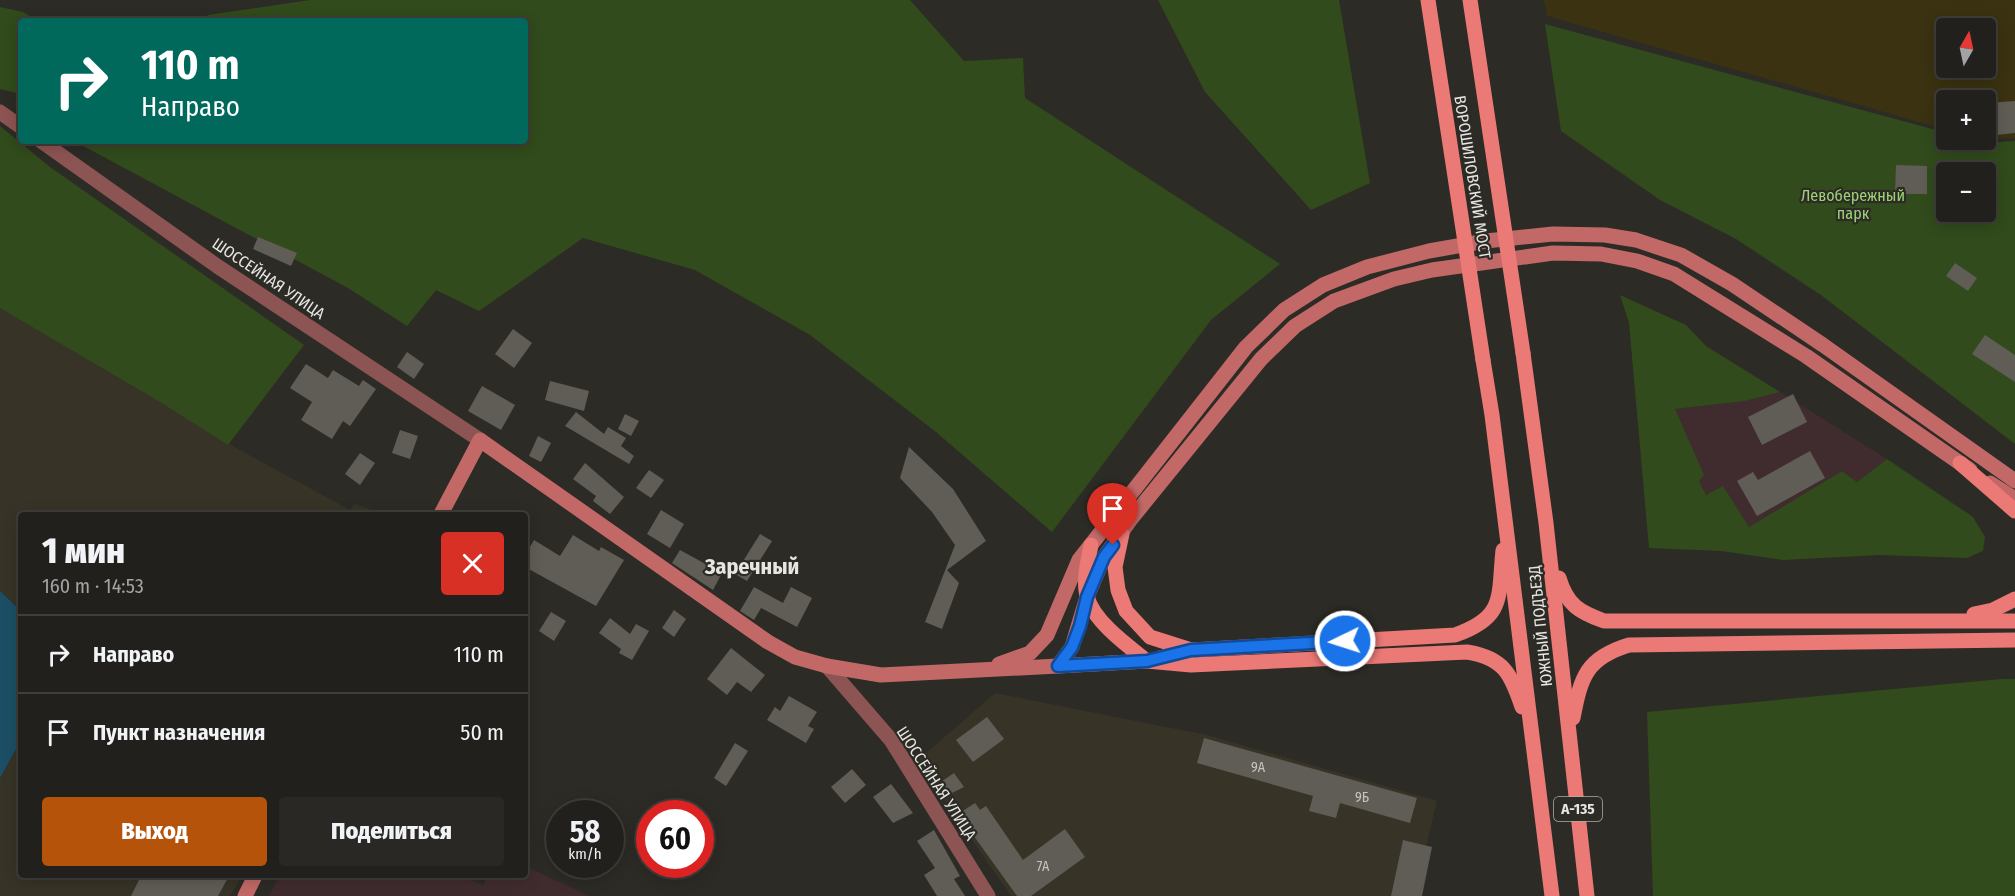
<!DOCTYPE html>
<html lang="ru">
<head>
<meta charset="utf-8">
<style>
	body { margin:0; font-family:"Fira Sans Condensed",sans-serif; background:#2a2825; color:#f1f3f6; height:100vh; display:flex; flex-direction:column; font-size:22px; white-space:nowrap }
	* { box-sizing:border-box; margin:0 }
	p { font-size:20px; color:#a2a3a3 }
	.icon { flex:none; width:33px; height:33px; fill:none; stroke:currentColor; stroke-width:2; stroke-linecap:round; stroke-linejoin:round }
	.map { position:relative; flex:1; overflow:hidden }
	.panel { position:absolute; left:18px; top:512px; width:510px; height:366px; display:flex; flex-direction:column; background:#22201c; border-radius:6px; box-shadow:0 3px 15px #0003,0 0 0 2px #3f3e3b }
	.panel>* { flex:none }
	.banner { position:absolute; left:18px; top:18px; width:510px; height:126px; border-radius:6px; box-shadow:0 3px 15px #0003,0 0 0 2px #3f3e3b; background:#00695c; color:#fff; overflow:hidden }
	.needle { width:39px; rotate:9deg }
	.fabs { position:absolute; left:1936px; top:18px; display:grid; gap:12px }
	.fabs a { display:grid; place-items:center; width:60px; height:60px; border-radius:6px; background:#22201c; box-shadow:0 3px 15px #0003,0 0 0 2px #3f3e3b; font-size:30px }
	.speed { position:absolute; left:546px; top:800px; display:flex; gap:12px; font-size:30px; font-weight:700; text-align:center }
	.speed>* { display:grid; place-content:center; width:78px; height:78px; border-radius:50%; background:#22201c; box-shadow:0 3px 15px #0003,0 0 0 2px #3f3e3b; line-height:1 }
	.speed small { font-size:15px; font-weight:400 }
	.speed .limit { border:9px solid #d22; background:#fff; color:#111 }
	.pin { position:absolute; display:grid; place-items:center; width:51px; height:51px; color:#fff; margin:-62px -26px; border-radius:50% 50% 50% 0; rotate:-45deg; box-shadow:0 0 6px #0007 }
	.pin .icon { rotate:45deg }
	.me { position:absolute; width:66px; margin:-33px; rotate:266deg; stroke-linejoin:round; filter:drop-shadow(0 0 4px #0008) }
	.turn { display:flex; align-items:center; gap:21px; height:126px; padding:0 24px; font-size:27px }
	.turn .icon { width:78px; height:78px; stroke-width:2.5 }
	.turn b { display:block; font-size:42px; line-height:51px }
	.round { display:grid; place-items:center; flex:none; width:63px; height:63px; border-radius:6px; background:#2a2825 }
	.overview { display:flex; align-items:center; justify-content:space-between; height:102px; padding:0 24px }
	h1 { font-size:36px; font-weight:800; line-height:45px }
	.cta { display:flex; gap:12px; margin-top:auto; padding:12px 24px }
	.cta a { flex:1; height:69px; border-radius:6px; background:#b45309; color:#fff; font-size:24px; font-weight:800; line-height:69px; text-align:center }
	.cta a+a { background:#2a2825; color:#f1f3f6 }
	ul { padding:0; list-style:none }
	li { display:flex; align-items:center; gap:18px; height:78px; padding:0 24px; border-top:2px solid #3f3e3b }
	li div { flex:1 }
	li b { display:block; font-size:22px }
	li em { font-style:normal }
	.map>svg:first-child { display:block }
	.commercial { fill:#402c2f }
	.built { fill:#373327 }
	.green { fill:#314b1c; fill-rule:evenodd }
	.sand { fill:#3a3211; fill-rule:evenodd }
	.water { fill:#1c4f65 }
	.building { fill:#5f5d56 }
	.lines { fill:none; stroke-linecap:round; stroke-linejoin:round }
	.street { stroke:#8c5452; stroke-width:15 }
	.secondary { stroke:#c26967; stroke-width:15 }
	.primary { stroke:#eb7976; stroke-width:15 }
	.primary-bridge { stroke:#eb7976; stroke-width:15 }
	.route-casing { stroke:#114b97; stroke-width:15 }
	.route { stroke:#1a73e8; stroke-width:10 }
	.labels { text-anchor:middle; stroke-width:4.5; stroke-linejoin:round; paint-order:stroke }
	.number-label { font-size:14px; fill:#c5c4bf }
	.shield { fill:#2d2b25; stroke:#afaea9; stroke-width:1.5 }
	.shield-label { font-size:15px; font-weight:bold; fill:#e7e6e2 }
	.street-label { font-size:16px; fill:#e7e6e2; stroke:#2d2b25 }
	.park-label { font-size:16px; fill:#9cd375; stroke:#2d2b25 }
	.district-label { font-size:22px; font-weight:bold; fill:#e7e6e2; stroke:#2d2b25 }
</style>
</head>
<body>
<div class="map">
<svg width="2015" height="896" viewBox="0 0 2015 896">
	<rect width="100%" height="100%" fill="#2d2b25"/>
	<g class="commercial">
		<path d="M1780,392L1887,459L1857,482L1842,471L1749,527L1723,487L1706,495L1699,481L1675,409L1745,401Z"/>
		<path d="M525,866L589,896H269L280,875H460L483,885L488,875L525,874Z"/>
	</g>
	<g class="built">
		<path d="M0,304L229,444L350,510L355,504L384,514H21V611L0,591Z"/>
		<path d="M995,693L1207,735L1437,801L1414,896H1011L917,761Z"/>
		<path d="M21,740V874L242,875L230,896H0V778Z"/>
	</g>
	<g class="green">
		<path d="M310,0H910L964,61L1023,58L1025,98L1280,264L1211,320L1052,532L936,432L810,335L695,270L583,238L479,311L436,290L407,326L348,288L74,141H525V21H201L208,15Z"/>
		<path d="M1158,0H1339L1370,183L1311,210L1205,92Z"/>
		<path d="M0,7L23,12L38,21H21V94L0,89Z"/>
		<path d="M1545,24L1947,133V140H1969L1983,143L2015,141V444L1821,295L1736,239L1660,200L1561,131ZM1947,172H1986V212H1947Z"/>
		<path d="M0,126L50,167L304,345L228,445L160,402L0,308Z"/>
		<path d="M1620,295L1686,325L1706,346L1780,392L1745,401L1675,409L1704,475L1699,481L1706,495L1723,486L1749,527L1842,471L1857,482L1887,459L1973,517L1985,537L1983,551L1967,558L1880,555L1783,560L1721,551L1649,548L1629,323Z"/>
		<path d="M2002,679H2015V896H1653L1647,712Z"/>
	</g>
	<path class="sand" d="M1544,0H2015V138L1984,140H1981H1986V100H1947V130L1547,16ZM1947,28H1986V68H1947Z"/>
	<path class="water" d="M0,591L21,611V740L0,778Z"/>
	<g class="building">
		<path d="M2015,101V133L1986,136V103Z"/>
		<path d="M1896,165L1927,166V194H1895Z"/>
		<path d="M258,237L297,253L291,266L253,249Z"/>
		<path d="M1955,263L1977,278L1968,291L1946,276Z"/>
		<path d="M513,329L532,343L514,368L495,354Z"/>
		<path d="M1985,335L2015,355V382L1972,354Z"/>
		<path d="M407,352L424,364L414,379L397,367Z"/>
		<path d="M306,364L328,378L333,370L359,386L363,380L376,389L350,426L343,421L332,439L301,420L312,402L290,388Z"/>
		<path d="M550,381L589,391L584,411L545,400Z"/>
		<path d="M482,386L515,405L501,430L468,411Z"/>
		<path d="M1793,394L1807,422L1762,445L1748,417Z"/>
		<path d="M576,412L604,434L608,427L626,438L621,446L634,456L629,464L565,426Z"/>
		<path d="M625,414L639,421L631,436L618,429Z"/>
		<path d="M400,430L418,436L410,459L392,453Z"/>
		<path d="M538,436L551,443L541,462L529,456Z"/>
		<path d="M909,447L953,489L986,541L947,570L959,583L942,629L925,622L955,545L932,512L900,478Z"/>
		<path d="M1810,451L1825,478L1757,516L1737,481L1753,472L1758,480Z"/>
		<path d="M360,453L375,463L360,485L345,474Z"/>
		<path d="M585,463L624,497L610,514L593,501L596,496L573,479Z"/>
		<path d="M649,470L664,480L651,498L636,488Z"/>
		<path d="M661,510L684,524L670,548L647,534Z"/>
		<path d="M760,534L772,541L747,581L735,574Z"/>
		<path d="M573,535L599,551L601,547L624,560L596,606L525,567V555L534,540L560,556Z"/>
		<path d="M680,550L722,573L713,590L672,563Z"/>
		<path d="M754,587L783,603L791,587L812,598L797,627L761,608L754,620L740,611Z"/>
		<path d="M674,610L686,619L674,637L662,628Z"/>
		<path d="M551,612L566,621L554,641L539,631Z"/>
		<path d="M610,618L630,634L636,624L649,631L632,660L619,653L621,649L599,633Z"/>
		<path d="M731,648L765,675L751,692L737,682L727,695L707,679Z"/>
		<path d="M789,696L817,712L808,726L814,729L806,743L767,720L775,707L780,711Z"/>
		<path d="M987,717L1004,739L973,762L956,740Z"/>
		<path d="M1204,738L1417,798L1410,823L1340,803L1336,818L1309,811L1313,796L1197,763Z"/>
		<path d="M735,743L748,751L726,786L714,778Z"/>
		<path d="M852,769L866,785L845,803L831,787Z"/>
		<path d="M954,773L964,787L946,796L938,784Z"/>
		<path d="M891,784L913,813L893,823L873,797Z"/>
		<path d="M975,803L980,810L986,806L1023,860L1065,829L1085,857L1031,896H1017L958,814Z"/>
		<path d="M934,830L960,876L954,879L965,896H937L924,875L935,868L917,841Z"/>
		<path d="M1403,840L1432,847L1422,896H1391Z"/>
		<path d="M142,874H230L218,896H131Z"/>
	</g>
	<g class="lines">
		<g class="street">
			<path d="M0,112L21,127"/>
			<path d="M41,141L217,266L480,440"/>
			<path d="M827,666L891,740L988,896"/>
		</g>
		<g class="secondary">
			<path d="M1990,483L2015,499"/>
			<path d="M441,514L480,440L768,642L795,657L827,666L881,675L1058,666L1072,647L1087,597L1104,557L1131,519L1261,359L1295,326L1334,301L1394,279L1432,270L1553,253L1601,254L1637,261L1674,274L1806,356L1970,470"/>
			<path d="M999,664L1030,653L1047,635L1079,560L1246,347L1284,310L1323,285L1367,267L1429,251L1486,241L1553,234L1605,235L1636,240L1681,255L1732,284L1823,345L2015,481"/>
			<path d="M245,896L256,874"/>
		</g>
		<g class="primary">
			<path d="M1523,353L1546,523L1587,896"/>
			<path d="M1483,360L1492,415L1552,896"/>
			<path d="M1960,463L2015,511"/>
			<path d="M1122,534L1115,567L1118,590L1126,611L1150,637L1191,650"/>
			<path d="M1091,545C1088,561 1083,580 1087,596C1093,621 1128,646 1147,661"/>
			<path d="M1559,578C1567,605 1579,612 1604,621H2015"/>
			<path d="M1974,614L1993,610L2015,599"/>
			<path d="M1160,658L1191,650L1455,635C1506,617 1498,597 1503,550"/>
			<path d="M1058,666L1147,661L1191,665L1467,652C1504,658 1511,674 1522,707"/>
			<path d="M1573,718C1581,677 1586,658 1629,645L2015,640"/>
		</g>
		<g class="primary-bridge">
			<path d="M1428,0L1483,360"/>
			<path d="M1470,0L1523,353"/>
		</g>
	</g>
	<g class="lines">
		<g class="route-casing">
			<path id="route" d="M1113,545L1104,557L1087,597L1080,626L1072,647L1058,666L1147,661L1191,650L1345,641"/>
		</g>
		<use href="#route" class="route"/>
	</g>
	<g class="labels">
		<g class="number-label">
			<text x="1258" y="772">9А</text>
			<text x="1362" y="802">9Б</text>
			<text x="1043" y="871">7А</text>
		</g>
		<rect class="shield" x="1554" y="797" width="48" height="24" rx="4.5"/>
		<g class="shield-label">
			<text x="1578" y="814">А-135</text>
		</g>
		<g class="street-label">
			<text transform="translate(1473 177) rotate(81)" y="6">ВОРОШИЛОВСКИЙ МОСТ</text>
			<text transform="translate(269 278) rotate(34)" y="6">ШОССЕЙНАЯ УЛИЦА</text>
			<text transform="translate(1540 626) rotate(-96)" y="6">ЮЖНЫЙ ПОДЪЕЗД</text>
			<text transform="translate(937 783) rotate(57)" y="6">ШОССЕЙНАЯ УЛИЦА</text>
		</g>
		<g class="park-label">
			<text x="1853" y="201">Левобережный<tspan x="1853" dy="18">парк</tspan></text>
		</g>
		<g class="district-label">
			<text x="752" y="574">Заречный</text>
		</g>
	</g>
</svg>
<div class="fabs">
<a><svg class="needle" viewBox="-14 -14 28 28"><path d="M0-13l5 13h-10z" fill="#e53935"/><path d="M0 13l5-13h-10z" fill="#a2a3a3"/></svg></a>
<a>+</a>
<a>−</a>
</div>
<div class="speed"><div>58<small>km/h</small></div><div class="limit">60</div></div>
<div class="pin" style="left:1113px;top:545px;background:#d93025"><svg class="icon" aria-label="arrive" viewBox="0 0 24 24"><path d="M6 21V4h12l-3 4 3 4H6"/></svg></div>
<svg class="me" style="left:1345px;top:641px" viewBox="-20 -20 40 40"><circle r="17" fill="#1a73e8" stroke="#fff" stroke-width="3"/><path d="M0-11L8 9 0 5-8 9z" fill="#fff"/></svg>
<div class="banner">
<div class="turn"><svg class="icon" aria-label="right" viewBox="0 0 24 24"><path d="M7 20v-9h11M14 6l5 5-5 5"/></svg><div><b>110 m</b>Направо</div></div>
</div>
<section class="panel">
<div class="overview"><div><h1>1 мин</h1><p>160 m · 14:53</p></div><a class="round" style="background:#d93025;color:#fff"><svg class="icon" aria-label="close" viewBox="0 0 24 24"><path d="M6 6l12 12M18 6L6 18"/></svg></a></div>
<ul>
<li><svg class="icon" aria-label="right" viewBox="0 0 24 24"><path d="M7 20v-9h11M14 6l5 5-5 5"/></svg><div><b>Направо</b></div><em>110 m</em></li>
<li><svg class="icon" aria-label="arrive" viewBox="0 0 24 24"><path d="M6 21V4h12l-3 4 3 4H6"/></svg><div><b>Пункт назначения</b></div><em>50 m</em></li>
</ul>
<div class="cta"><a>Выход</a><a>Поделиться</a></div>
</section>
</div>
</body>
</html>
